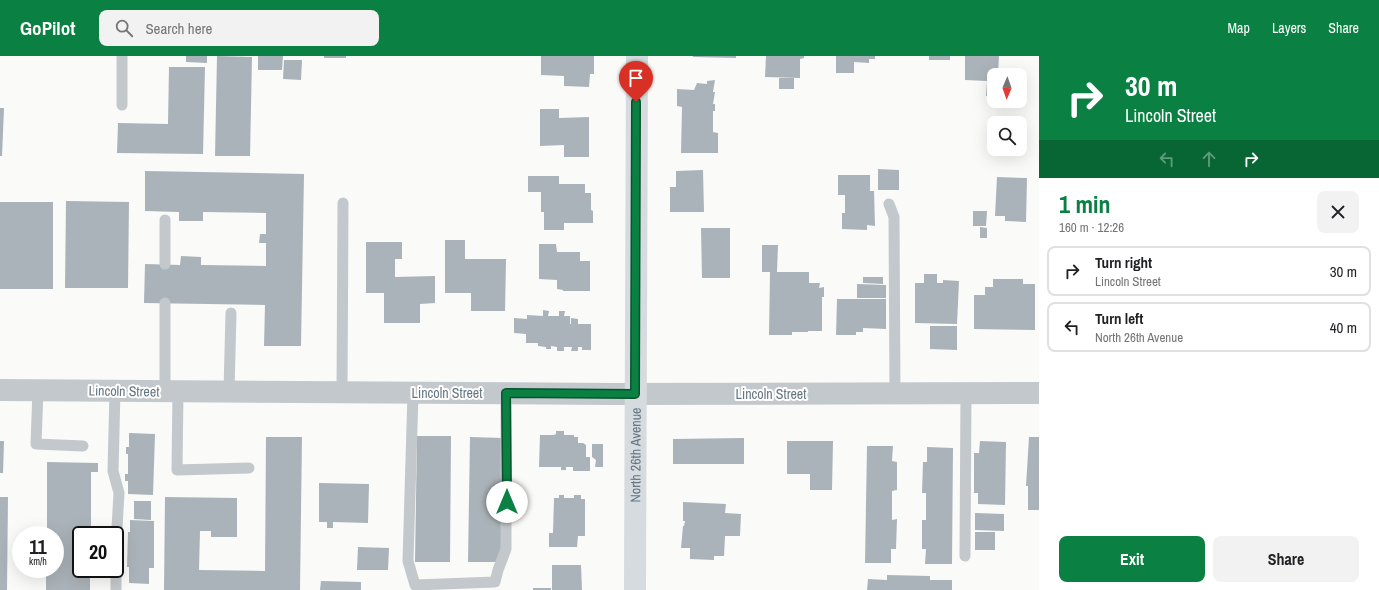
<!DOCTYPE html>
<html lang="en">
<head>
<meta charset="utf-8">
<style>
	body { margin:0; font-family:"Archivo Narrow",sans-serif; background:#f2f2f2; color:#202124; height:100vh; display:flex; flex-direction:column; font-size:15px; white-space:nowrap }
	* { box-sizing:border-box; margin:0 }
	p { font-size:13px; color:#757577 }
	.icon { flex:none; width:22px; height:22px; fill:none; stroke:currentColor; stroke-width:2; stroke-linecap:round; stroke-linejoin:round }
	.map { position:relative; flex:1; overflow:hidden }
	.details { display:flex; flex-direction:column; background:#fff; width:340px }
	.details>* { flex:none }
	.banner { background:#0b8043; color:#fff; overflow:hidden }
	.needle { width:26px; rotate:182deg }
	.controls { position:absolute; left:987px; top:12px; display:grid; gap:8px }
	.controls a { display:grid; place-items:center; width:40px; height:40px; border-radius:8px; background:#fff; box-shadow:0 4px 16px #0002; font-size:20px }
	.speed { position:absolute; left:12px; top:470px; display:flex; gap:8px; font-size:20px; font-weight:700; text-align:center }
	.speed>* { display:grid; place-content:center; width:52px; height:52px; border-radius:50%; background:#fff; box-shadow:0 4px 16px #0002; line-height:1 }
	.speed small { font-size:10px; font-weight:400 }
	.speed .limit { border:2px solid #111; border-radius:6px; background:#fff; color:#111 }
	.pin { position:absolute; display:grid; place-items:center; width:34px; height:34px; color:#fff; margin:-41px -17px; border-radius:50% 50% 50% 0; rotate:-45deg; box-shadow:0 0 4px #0007 }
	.pin .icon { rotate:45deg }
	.me { position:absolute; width:44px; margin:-22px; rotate:0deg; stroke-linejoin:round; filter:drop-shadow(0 0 3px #0008) }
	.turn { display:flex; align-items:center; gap:14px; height:84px; padding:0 20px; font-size:18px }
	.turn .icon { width:52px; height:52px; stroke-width:2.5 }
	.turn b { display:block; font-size:28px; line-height:34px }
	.lanes { display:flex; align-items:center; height:38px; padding:0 20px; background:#0003; justify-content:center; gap:20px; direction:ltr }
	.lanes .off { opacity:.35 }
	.round { display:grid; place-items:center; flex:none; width:42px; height:42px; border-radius:8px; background:#f2f2f2 }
	.head { display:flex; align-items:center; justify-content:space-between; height:68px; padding:0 20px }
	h1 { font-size:24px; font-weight:800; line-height:30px; color:#0b8043 }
	.cta { display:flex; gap:8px; margin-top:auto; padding:8px 20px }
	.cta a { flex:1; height:46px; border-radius:8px; background:#0b8043; color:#fff; font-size:16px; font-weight:800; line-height:46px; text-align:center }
	.cta a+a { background:#f2f2f2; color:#202124 }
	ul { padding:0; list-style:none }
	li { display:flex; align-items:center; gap:12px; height:50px; margin:0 8px 6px; padding:0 12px; border:2px solid #e0e0e0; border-radius:8px }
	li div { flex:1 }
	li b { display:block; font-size:15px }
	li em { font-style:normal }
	header { display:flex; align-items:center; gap:24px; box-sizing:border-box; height:56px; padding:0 20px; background:#0b8043; color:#fff }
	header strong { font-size:19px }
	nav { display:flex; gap:22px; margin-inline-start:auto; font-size:14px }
	.search { width:280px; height:36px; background:#f2f2f2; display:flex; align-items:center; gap:10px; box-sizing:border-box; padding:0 14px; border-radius:8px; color:#757577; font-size:15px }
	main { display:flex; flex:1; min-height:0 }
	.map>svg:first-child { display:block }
	.building { fill:#aab3b9 }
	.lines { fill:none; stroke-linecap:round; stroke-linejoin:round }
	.lane { stroke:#c3c8cc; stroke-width:11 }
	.street { stroke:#c3c8cc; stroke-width:22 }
	.secondary { stroke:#d6dbdf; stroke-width:22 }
	.route-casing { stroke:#07532c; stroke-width:10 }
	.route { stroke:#0b8043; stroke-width:7 }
	.labels { text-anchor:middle; stroke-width:4; stroke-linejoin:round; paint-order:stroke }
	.street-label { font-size:14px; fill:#657683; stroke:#fff }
</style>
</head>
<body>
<header>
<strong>GoPilot</strong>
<div class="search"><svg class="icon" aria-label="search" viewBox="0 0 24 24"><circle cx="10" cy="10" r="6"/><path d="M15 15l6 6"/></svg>Search here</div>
<nav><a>Map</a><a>Layers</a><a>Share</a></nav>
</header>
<main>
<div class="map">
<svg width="1039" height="534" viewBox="0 0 1039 534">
	<rect width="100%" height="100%" fill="#fafaf8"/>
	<g class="building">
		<path d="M186,0H207V7L186,6Z"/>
		<path d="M217,0L252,1L250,100H215Z"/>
		<path d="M258,0H283L282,14H258Z"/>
		<rect x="324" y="0" width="22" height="2"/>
		<path d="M541,0H594V18H590L589,31L564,30V20L541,19Z"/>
		<path d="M693,0H736V2L693,1Z"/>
		<path d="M766,0H804V2L800,3V22L765,21Z"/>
		<path d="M836,0H875V3H869V7L854,6V17H836Z"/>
		<rect x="929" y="0" width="21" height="4"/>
		<path d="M965,0H999L998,19H994V40H986L987,25L965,24Z"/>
		<path d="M284,4H302L301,24L283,23Z"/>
		<path d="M169,11H205L203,98L117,97L118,67L168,68Z"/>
		<rect x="779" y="22" width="15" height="11"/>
		<path d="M715,24L713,36H715L713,48H715V55H713V76L718,77V97H681L682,51L677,50V33L694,34L697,27L707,28V25Z"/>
		<path d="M0,52H4L2,100H0Z"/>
		<path d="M540,53H559V62L589,61V101H564V89L540,90Z"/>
		<path d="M878,113L899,114V134H878Z"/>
		<path d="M703,114L704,156H670V131H676V115Z"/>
		<path d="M145,115L304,118L301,290H264L265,249L144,247L145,208L180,209L181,200L201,201V209L266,210V187H259L260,178H266V157L203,156V165H179V156L145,155Z"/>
		<path d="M838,119H870V135H874L875,170L867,169V174L842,173V157H845V139H838Z"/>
		<path d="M528,120H559V128H585V137H591V154L593,155V167H564V174H544V156H541V136H528Z"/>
		<path d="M997,121L1027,122L1026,166L1005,165V160H995Z"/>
		<path d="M66,145L129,146L128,232H65Z"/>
		<rect x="0" y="146" width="53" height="87"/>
		<path d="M973,155H987L986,170H973Z"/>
		<path d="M980,171L987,172V182H980Z"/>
		<path d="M701,172H730V222H702Z"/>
		<path d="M445,184H465V203H506L505,255H471V237H445Z"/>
		<path d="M366,186H402V203H395V221L435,220V247L420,248V267H384V237H366Z"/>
		<path d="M539,188H556L557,196H580V205H590V235H563V234L557,233V224L539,223Z"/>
		<path d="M762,189H778L777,216H809V227H820L819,232L824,231V241H822V275H808V276H792V279H769L770,216H762Z"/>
		<path d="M924,218H937V227H943V224L959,225L957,268L915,267V227H924Z"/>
		<path d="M863,221H883V228L863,227Z"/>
		<path d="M993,223H1023V228H1035V274L974,273V239H985V231H993Z"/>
		<path d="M857,228L886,229V242H857Z"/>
		<path d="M837,243H886V273L863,272V276H856V279H836Z"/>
		<path d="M543,254L549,255L548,260H559V255H565L564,260H570V268H571V262L578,263V268H591V294H582V291H578V295H571L572,291H564V295H557V291L551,290V293H546V291L538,290V287H526V278L514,277V262L527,263V259L543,260Z"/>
		<path d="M930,270H957V294L930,293Z"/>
		<path d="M556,375H564V379H574V381H578V387H583L586,389V401H590V415H573V411H566V414H561V411H539L540,379H554L556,378Z"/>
		<path d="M129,377L155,378L153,439L128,438V425H125V418H128V398H126V391H129Z"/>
		<path d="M417,380H451L450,506H415Z"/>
		<path d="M266,381H302L300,534H164L165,441L237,442V481H211V475H200L199,514L265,515Z"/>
		<path d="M470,381L503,382L501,506H468Z"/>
		<path d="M1029,381H1039V454H1028V430H1026Z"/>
		<path d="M744,382V408H673V383Z"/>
		<path d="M0,385H4L3,417H0Z"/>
		<path d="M787,385H833L832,434H810V418H787Z"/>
		<path d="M980,385L1006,386L1005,449L978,448V437H974V397H979Z"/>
		<path d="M592,388H603V411H595L596,404L592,401Z"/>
		<path d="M867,390H893L892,405L897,406V434L892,435V464L897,463L896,493H891V507H865Z"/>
		<path d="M927,391L953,392L952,508H925L926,493H922V464H926V437H922L923,406H927Z"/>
		<path d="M47,406L98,407V416H91V479H81V513H90V534H46V513H55V479H47Z"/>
		<path d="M319,427L369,428L368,467L333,466V472H327V466H319Z"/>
		<path d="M559,439H564V442H574V439H581V443H585V480H578L577,491H549V477H553L554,442H559Z"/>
		<path d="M0,441H8L7,534H0Z"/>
		<path d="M134,445H151V464L134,463Z"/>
		<path d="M683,446L726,448L725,457L741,458L740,480H725L724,500H714V504L690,503V492H681L683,470H684L685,465H683Z"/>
		<path d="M975,457L1004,458V475L975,474Z"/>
		<path d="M130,464L154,465V512H149V528L129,527V511H127L128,476H130Z"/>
		<rect x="975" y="476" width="20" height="18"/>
		<path d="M358,491L389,492L388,514H357Z"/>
		<path d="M552,509H581L582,534H552Z"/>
		<path d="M887,519L930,520V524H952V534H867L868,523L887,524Z"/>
		<path d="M321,525L361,526V534H320Z"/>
		<rect x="533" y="532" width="18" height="2"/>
	</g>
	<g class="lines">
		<g class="lane">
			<path d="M122,0V49"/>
			<path d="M889,148L894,161L895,337"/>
			<path d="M165,164V208"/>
			<path d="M38,334L36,388L83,390"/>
			<path d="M115,335L113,415L119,437L116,489V534"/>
			<path d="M165,335V247"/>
			<path d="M178,335L177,414L249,412"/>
			<path d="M229,335L231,257"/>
			<path d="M342,336L343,147"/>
			<path d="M413,337L408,505L415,529L495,526L498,514L506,493V337"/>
			<path d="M965,500L966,337"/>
		</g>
		<path class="street" d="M0,334L612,338L1039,337"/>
		<path class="secondary" id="s1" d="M635,534L637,0"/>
	</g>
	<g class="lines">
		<g class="route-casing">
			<path id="route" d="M507,446L506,337L635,338L636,46"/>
		</g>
		<use href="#route" class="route"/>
	</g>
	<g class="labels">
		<g class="street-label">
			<text transform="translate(124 335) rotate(1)" y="5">Lincoln Street</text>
			<text x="447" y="342">Lincoln Street</text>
			<text x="771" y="343">Lincoln Street</text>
			<text dy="5" stroke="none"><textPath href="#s1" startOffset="135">North 26th Avenue</textPath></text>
		</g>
	</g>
</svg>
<div class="controls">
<a><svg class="needle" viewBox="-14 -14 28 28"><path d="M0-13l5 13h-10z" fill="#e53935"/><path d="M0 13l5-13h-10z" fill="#757577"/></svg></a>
<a><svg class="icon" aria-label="search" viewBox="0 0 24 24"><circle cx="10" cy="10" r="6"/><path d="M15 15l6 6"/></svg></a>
</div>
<div class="speed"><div>11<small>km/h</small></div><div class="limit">20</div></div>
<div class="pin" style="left:636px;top:46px;background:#d93025"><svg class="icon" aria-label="arrive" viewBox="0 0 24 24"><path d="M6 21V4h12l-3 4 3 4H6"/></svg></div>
<svg class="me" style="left:507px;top:446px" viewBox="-20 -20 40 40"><circle r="19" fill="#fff"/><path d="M0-13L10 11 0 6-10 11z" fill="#0b8043"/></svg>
</div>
<section class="details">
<div class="banner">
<div class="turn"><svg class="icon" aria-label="right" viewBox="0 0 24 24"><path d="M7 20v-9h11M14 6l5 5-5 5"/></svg><div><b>30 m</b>Lincoln Street</div></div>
<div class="lanes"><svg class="icon off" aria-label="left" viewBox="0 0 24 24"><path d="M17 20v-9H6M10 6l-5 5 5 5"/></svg><svg class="icon off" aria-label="ahead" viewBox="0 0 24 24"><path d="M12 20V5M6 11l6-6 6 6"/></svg><svg class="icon" aria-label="right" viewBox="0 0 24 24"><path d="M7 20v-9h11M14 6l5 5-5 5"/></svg></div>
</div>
<div class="head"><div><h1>1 min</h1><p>160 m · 12:26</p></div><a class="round"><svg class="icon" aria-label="close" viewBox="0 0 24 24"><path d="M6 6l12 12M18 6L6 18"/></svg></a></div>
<ul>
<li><svg class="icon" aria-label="right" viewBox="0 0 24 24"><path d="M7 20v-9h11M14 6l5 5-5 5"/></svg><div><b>Turn right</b><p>Lincoln Street</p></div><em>30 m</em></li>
<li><svg class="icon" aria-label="left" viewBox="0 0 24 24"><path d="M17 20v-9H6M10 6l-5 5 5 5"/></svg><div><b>Turn left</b><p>North 26th Avenue</p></div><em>40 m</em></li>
</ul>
<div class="cta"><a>Exit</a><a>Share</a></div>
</section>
</main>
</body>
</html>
